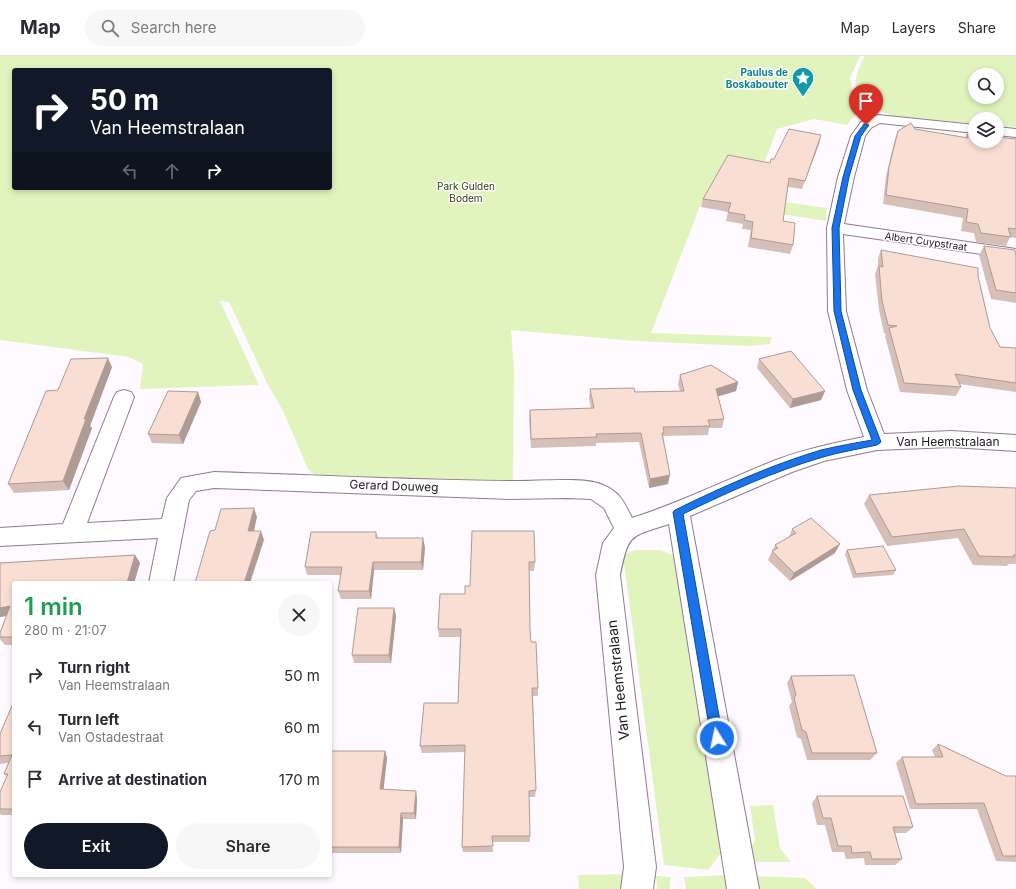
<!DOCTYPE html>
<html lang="en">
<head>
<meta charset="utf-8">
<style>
	body { margin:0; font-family:Inter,sans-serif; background:#f7f7f7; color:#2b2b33; height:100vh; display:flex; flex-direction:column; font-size:15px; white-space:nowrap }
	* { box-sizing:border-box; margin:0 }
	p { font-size:13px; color:#7c7c81 }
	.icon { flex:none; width:22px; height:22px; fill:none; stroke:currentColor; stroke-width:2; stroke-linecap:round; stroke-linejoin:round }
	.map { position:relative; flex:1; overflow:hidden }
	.drawer { position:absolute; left:12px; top:525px; width:320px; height:296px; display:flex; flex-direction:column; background:#fff; border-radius:4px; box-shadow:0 2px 6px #0003 }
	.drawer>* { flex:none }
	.guide { position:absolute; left:12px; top:12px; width:320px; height:122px; border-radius:4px; box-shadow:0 2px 6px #0003; background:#111827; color:#fff; overflow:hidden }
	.tools { position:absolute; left:968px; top:12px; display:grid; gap:8px }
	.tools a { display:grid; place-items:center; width:36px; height:36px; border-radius:50%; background:#fff; box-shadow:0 2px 6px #0003; font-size:20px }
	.pin { position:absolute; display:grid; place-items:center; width:34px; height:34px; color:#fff; margin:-41px -17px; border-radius:50% 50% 50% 0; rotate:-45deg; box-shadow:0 0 4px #0007 }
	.pin .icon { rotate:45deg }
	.me { position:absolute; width:44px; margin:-22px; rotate:350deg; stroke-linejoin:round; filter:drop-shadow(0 0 3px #0008) }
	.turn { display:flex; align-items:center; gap:14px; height:84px; padding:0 12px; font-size:18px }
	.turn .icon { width:52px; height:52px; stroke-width:2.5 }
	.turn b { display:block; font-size:28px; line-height:34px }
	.lanes { display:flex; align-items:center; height:38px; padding:0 12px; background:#0003; justify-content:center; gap:20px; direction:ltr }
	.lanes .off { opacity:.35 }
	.round { display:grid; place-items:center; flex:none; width:42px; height:42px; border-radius:21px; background:#f7f7f7 }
	.headline { display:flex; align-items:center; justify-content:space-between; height:68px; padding:0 12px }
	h1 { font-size:24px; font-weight:600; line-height:30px; color:#1e9e55 }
	.action { display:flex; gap:8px; margin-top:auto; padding:8px 12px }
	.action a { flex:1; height:46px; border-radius:24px; background:#111827; color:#fff; font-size:16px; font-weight:600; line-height:46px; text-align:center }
	.action a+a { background:#f7f7f7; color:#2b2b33 }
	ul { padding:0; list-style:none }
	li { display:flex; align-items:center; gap:12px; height:52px; padding:0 12px }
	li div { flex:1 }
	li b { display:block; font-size:15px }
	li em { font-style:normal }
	header { display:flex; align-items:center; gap:24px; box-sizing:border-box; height:56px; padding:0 20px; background:#fff; border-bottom:1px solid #e1e1e2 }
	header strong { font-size:19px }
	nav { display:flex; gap:22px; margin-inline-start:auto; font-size:14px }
	.search { width:280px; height:36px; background:#f7f7f7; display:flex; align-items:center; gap:10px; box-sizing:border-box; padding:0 14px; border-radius:22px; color:#7c7c81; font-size:15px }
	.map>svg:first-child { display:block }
	.green { fill:#e1f4be; fill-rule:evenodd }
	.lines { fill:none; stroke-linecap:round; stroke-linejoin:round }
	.minor-casing { stroke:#8f7b91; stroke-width:2 }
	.minor { fill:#fff; fill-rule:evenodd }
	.wall { fill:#d6bfb6 }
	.shaded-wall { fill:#ae9b94 }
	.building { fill:#f9ded4; stroke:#ae9b94 }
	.route { fill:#1a73e8; stroke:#114b97 }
	.labels { text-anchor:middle; stroke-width:3; stroke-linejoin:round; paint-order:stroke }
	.far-culture-label { font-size:10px; font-weight:bold; fill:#0d838f; stroke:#fff; text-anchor:end }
	.far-park-label { font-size:10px; fill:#313d11; stroke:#fff }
	.far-street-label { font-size:10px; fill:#201821; stroke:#fff }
	.street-label { font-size:12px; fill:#201821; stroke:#fff }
	.near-street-label { font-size:14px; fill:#201821; stroke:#fff }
</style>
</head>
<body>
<header>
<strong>Map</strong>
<div class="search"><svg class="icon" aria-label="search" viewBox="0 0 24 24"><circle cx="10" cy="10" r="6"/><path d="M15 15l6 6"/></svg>Search here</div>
<nav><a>Map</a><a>Layers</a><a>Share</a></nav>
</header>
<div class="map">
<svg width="1016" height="833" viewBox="0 0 1016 833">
	<rect width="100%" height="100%" fill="#fffaff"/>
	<g class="green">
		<path d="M0,0H860L850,22L852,33L866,55L857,51H852L861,57L854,60L847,69L814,63L777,73L765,105L727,101L726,107L709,135L827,152L826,165L709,147L700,150L651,277L772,281L770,288L748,290L635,285L511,274L514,314L513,423L509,429L317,421L308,413L283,355L268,329L229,246L220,245L259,329L140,333L143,308L129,301L0,284ZM14,14H330V132H14Z"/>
		<path d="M865,0H1016V71L997,70V63H975V68L895,60C878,56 855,44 856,23C856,17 862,6 865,0ZM975,19H997V41H975Z"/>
		<path d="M635,494H660L673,499L724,769V793L708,814L664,809L623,499Z"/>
		<path d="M773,749L780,792L791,806H751L748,797L755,784L750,750Z"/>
		<path d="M629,818L627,833H579L578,819Z"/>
		<path d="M728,819L730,833H686L684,821Z"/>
		<path d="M656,820L670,821V833H657Z"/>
		<path d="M754,820L805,822L817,833H758Z"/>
	</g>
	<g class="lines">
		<g class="minor-casing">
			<g id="minor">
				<path d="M878,59L975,69V77L880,67L871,72L865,80L854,121L844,168L1016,193V203L843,178L846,255L867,334L884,378L951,375L1016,379V395L951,391L877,394L824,405L792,416L690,460L759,833H727L669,468C629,481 629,477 620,519L656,811L653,833H621L624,811L596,519L603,487L614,472L604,452L591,443L567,442L511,443L214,432L196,435L189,444L173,527H149L158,482L0,490V472L63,468L114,341L117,336L124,334L131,336L134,341L87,467L162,463L167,442L181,422L214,416C313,419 411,424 510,425C533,426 584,420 603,429C620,436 624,446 632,462C682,446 728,423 776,404C805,393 834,387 864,381L847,334L828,255L827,172L838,121L851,80L861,66Z"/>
				<path d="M997,71L1016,73V81L997,79Z"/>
			</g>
		</g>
		<use href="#minor" class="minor"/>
	</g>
	<g class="wall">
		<path d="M898,75L965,82L967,78L1016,83V182L1010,181L1006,190L976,186L974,177L961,175L963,162L883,148L886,120L895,83Z"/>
		<path d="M819,88L802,133L788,131L783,165L793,189L790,198L748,191L751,174L742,173L743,168L726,165L728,156L701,151L703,143L770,107L774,103Z"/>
		<path d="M984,190L1016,200V247L991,243L979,199Z"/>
		<path d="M881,194L978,220L990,272L1000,291L1016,292V336L959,328L961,331L956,340L900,336L885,280L886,278L884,277L879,254L875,218L878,210V203Z"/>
		<path d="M759,303L825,335L821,344L790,352L757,312Z"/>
		<path d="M112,311L90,370L92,372L69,434L14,437L8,428L58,334Z"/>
		<path d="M680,319L738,326L736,335L718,340L724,363L722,372H709L708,379L663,380L668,428L649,432L639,386L596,387V390L531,392L529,363L530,354L591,353L589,342L590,333L635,336L680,335L678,328Z"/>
		<path d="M198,336L201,346L183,388L152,387L148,378Z"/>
		<path d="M1016,432V507L1015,508H1008L1007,510L973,509L958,482L887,490L864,448L869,439Z"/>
		<path d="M792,473L835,497L790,525L768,504L775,489L789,481Z"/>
		<path d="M472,475L535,506L534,515H529L530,573L531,586L538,632V640H533L536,734L535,741H529L530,786H492L493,796H463L462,791L465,696L422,697L420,690L458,647L460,581H439L438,573L470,530Z"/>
		<path d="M376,476L378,482L425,491L423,514H374L371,543H341L338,535L341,519H307L305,511Z"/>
		<path d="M847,494L896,514L893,519L853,522L845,498Z"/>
		<path d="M135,499L140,507L134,527H14V589H5L0,583V577L7,560L0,561V507Z"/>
		<path d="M394,552L396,560L391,607H354L352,599Z"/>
		<path d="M791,620L877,697L870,704H807L801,683L797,681L789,650L792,646L787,627Z"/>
		<path d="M14,645V759H2L0,758V736L7,720L4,718L9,707L0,708V678Z"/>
		<path d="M938,688L1006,720H1016V806L996,805L977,753H910L896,707L902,701H935L932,694Z"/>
		<path d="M330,695H385L387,702L383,733L417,742L416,763H403L401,797H330Z"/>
		<path d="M817,740L913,771L906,777H895L902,803L895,809H865L864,802L846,803L844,796H832L825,769H817L812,747Z"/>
	</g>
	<g class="shaded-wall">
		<path d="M821,79L819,88L802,133L805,125Z"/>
		<path d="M108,302L112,311L90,370L92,372L69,434L63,425L84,363Z"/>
		<path d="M738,326L736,335L713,342L716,333Z"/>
		<path d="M825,335L821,344L790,352L793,343Z"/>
		<path d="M198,336L201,346L183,388L179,379Z"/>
		<path d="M670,419L668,428L649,432L650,423Z"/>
		<path d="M254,452L257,461L252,484L248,475Z"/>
		<path d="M261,475L264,484L250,527H244Z"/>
		<path d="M423,482L425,491L423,514L421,506Z"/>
		<path d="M840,488L835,497L790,525L794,517Z"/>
		<path d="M135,499L140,507L134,527H127Z"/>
		<path d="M373,506L374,514L371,543L369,535Z"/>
		<path d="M10,550L14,558L0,561V552Z"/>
		<path d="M394,552L396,560L391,607L389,599Z"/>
		<path d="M385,695L387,702L383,739L380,733Z"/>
		<path d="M416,735L417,742L416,763L414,757Z"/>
		<path d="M401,757L403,763L401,797L399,791Z"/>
	</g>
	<g class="building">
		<path d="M911,67L915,73L968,82L967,78L975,79V85H997V81L1016,83V173L1008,172L1011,181L981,177L978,168L966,166L968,153L886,139L889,111L898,75Z"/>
		<path d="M789,73L821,79L805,125L789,122L783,165L795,167L793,189L751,182L753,166L744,164L745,159L728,156L731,147L703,143L728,99L770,107L771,103H774Z"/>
		<path d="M984,190L1015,194L1016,200V237L996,234Z"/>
		<path d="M881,194L978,212V220L990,272L1000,291L1016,292V327L955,318L961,331L904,327L889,272L897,270L888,269L882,245L879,210L883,211Z"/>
		<path d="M791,295L825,335L793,343L759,303Z"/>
		<path d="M108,302L84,363H86L63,425L8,428L46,335L58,334L71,303Z"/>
		<path d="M711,309L738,326L716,333L724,363L708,364L710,370L663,371L664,377H662L670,419L650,423L641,377L596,378L597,381L531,383L530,354L594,352L590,333L634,332L635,336L684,335L680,319Z"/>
		<path d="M168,335L198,336L179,379L148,378Z"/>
		<path d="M959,430L1016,432V499H1013L1014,501L979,500L964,473L892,481L869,439Z"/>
		<path d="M254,452L248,475H261L244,527H195L210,475L215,474L221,453Z"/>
		<path d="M811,462L840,488L794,517L772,495L778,492L775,489L796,477L792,473Z"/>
		<path d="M472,475H534L535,506H529L530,573L531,586H536L538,632H532L536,734L529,735L530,780H492L493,790L462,791L465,689L420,690L424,647H458L461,573H438L440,538H465V530H470Z"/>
		<path d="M311,476H376V482H423L421,506H373L369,535H338L342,511H305Z"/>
		<path d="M883,490L896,514L856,518L847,494Z"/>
		<path d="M135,499L127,527H14V581H0V577L10,550L0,552V507Z"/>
		<path d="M358,552H394L389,599H352Z"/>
		<path d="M854,619L877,697H812L806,676L802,674L794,642L796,639L791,620Z"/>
		<path d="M14,645V753H0V736L8,718H4L12,699L0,700V678Z"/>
		<path d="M938,688L1006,720H1016V800H1003L984,747L916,748L902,701H943Z"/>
		<path d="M330,695H385L380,733L416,735L414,757H401L399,791H330Z"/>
		<path d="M817,740H903L913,771H893L902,803H872L870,796L852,797L851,790H838L831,762H823Z"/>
	</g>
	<path class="route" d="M864,68L869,69L861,80L849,121L839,172L841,255L861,334L881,386L877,389C859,393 840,396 823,401C775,415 728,436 683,458L723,682L721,686L717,688L713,686L711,682L673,456L675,454C722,431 771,409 821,394C838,390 855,387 872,384L853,334L834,255L832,172L843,121L855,80Z"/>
	<defs>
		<g id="sight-pin" transform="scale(1.15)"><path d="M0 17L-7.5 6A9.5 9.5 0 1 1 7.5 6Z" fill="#0f9aa8" stroke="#fff"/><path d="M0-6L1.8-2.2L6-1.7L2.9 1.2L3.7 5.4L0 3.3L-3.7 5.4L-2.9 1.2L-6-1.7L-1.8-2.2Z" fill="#fff"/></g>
	</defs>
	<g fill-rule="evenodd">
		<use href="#sight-pin" x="803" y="22"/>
	</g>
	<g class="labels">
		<g class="far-culture-label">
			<text x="788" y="20">Paulus de<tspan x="788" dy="12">Boskabouter</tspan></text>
		</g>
		<g class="far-park-label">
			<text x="466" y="134">Park Gulden<tspan x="466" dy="12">Bodem</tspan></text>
		</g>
		<g class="far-street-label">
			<text transform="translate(926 185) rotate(8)" y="4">Albert Cuypstraat</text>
		</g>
		<g class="street-label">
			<text x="948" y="390">Van Heemstralaan</text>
			<text transform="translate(394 430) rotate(2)" y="4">Gerard Douweg</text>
		</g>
		<g class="near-street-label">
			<text transform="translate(618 624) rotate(-96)" y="5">Van Heemstralaan</text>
		</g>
	</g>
</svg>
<div class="tools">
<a><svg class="icon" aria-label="search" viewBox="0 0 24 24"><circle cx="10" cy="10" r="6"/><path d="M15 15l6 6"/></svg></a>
<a><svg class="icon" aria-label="layers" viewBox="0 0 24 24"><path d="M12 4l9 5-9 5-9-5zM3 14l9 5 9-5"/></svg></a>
</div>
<div class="pin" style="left:866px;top:69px;background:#d93025"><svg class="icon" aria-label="arrive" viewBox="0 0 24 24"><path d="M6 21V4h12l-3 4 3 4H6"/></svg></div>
<svg class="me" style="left:717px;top:682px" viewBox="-20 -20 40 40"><circle r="17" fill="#1a73e8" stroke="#fff" stroke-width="3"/><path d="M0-11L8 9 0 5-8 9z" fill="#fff"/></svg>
<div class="guide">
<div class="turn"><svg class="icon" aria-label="right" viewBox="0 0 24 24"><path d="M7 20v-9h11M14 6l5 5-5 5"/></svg><div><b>50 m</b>Van Heemstralaan</div></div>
<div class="lanes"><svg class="icon off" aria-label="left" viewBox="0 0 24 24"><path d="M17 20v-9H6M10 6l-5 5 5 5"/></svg><svg class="icon off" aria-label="ahead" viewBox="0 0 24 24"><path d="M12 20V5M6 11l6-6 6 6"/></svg><svg class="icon" aria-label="right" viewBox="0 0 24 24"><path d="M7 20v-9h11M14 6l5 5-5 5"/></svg></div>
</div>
<section class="drawer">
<div class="headline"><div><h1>1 min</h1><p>280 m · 21:07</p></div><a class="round"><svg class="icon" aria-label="close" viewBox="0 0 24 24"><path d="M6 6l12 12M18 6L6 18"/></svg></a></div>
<ul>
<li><svg class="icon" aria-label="right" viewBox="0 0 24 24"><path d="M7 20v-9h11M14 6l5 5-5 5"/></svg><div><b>Turn right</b><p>Van Heemstralaan</p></div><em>50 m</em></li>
<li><svg class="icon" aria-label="left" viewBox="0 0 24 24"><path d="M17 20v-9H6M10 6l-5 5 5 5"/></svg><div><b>Turn left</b><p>Van Ostadestraat</p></div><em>60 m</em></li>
<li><svg class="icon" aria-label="arrive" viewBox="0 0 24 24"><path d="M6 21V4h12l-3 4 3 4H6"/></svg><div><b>Arrive at destination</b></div><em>170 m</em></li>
</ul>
<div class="action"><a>Exit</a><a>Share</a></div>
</section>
</div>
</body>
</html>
